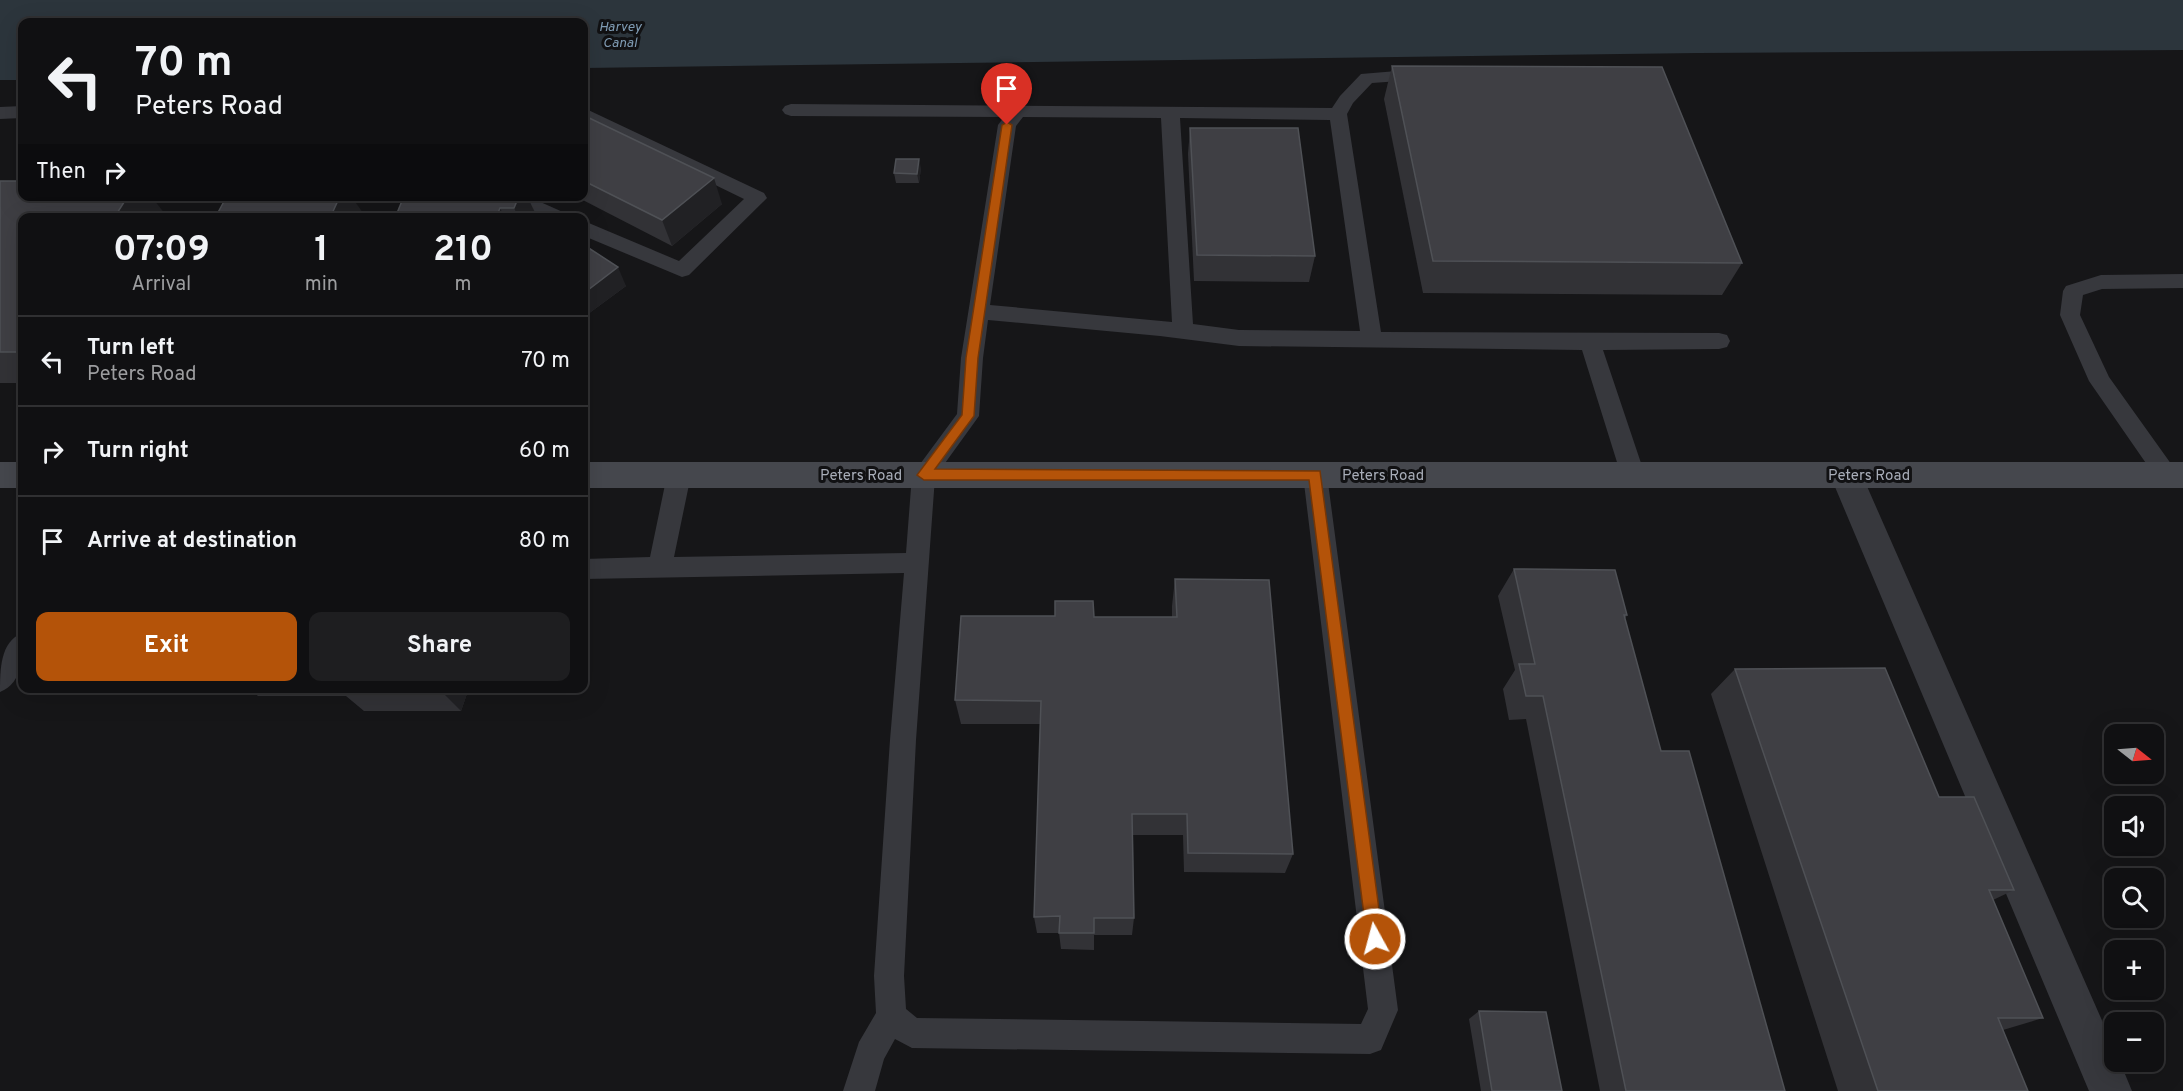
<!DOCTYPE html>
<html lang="en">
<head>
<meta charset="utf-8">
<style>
	body { margin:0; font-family:Overpass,sans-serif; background:#1e1e20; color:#f1f3f6; height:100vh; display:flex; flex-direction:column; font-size:22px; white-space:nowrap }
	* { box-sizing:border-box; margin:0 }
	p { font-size:20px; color:#9c9d9f }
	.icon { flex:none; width:33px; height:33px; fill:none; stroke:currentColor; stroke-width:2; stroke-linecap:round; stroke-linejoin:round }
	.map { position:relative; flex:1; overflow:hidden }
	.side { position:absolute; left:18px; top:213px; width:570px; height:480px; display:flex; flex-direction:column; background:#101012; border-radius:12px; box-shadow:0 6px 24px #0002,0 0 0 2px #303032 }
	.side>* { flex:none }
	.hud { position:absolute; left:18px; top:18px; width:570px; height:183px; border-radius:12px; box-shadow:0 6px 24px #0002,0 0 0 2px #303032; background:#101012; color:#f1f3f6; overflow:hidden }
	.needle { width:39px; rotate:107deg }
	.controls { position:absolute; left:2104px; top:724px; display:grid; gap:12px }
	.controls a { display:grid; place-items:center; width:60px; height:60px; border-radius:12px; background:#101012; box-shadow:0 6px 24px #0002,0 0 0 2px #303032; font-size:30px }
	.pin { position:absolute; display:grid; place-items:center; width:51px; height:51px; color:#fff; margin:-62px -26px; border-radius:50% 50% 50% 0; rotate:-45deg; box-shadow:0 0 6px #0007 }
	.pin .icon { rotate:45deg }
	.me { position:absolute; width:66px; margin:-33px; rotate:353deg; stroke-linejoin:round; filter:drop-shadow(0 0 4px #0008) }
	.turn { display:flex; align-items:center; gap:21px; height:126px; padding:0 18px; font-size:27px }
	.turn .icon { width:78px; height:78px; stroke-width:2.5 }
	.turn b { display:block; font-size:42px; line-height:51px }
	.then { display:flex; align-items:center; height:57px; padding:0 18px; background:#0003; gap:12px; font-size:22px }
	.eta { display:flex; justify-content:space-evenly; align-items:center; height:102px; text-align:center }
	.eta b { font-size:36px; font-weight:700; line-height:42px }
	.primary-button { display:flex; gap:12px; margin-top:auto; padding:12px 18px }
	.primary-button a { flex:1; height:69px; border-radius:12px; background:#b45309; color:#fff; font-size:24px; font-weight:700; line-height:69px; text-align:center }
	.primary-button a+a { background:#1e1e20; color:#f1f3f6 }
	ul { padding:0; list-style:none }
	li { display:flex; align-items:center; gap:18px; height:90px; padding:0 18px; border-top:2px solid #303032 }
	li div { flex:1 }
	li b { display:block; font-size:22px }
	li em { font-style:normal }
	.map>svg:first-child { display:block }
	.water { fill:#2c353c }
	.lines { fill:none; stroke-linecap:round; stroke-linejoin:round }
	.lane { fill:#37383d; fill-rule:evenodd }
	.street { fill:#37383d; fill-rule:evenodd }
	.secondary { fill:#45474d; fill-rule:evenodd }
	.wall { fill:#323236 }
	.shaded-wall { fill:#212124 }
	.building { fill:#3f3f44; stroke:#4f5156; stroke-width:1.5 }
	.route { fill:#b45309; stroke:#753606; stroke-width:1.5 }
	.labels { text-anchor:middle; stroke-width:6; stroke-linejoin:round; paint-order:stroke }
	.far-water-label { font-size:14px; font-style:italic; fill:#7f9bb3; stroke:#111113 }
	.street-label { font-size:15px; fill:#a8adb8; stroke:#111113 }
</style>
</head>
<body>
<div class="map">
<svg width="2183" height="1091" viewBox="0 0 2183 1091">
	<rect width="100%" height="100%" fill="#161618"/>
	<path class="water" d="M0,0H2183V50L1698,53L584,68V22H22V80H0Z"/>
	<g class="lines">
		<g class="lane">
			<path d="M1421,69L1427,71L1430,75L1427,79L1372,83L1353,103L1347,114L1381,332L1719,333L1727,335L1730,341L1727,347L1719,349L1603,350L1645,475L1641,482L1633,484L1625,482L1621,475L1582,350L1239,346L1160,336L988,320L983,358L979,416L935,477L916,740L904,976L906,1009L917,1018L1361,1024L1368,1009L1303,475L1307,468L1315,466L1323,468L1327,475L1398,1010L1381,1050L1370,1054L912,1048L895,1039L884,1059L875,1091H843L859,1042L876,1013L874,976L890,740L904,573L584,579V559L650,557L667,475L671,468L679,466L687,468L691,475L674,557L906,553L912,475L957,414L961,358L998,125L1004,117L791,116L785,114L782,110L785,106L791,104L1332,108L1340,96L1361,74ZM1023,117L1161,118L1172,322L990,305L1016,126ZM1180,118L1330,120L1360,331L1239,330L1193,324Z"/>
			<path d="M22,106V118L0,119V107Z"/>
			<path d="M584,108L764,193L767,198L689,275L682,277L584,236V221L679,261L744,199L584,121Z"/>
			<path d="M500,196H527L565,213L568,218H539L502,201Z"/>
			<path d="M2183,274V288L2102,289L2083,295L2080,315L2109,377L2179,475L2175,482L2167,484L2159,482L2089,381L2060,315L2063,291L2066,286L2101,275Z"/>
			<path d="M22,633C24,654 23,683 0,692C0,670 0,642 22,633Z"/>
		</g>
		<path class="street" d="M1846,462L1857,466L1862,475L2115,1050V1062H2120L2132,1091H2089L1830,475L1835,466Z"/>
		<g class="secondary">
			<rect x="0" y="462" width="22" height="26"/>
			<rect x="584" y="462" width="1599" height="26"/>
		</g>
	</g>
	<g class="wall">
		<path d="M1392,66L1742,263L1722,295L1423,293L1384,99Z"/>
		<path d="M584,117L722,204L672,246L575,196H584Z"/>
		<path d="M1190,128L1315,256L1309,282L1194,281L1188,154Z"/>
		<path d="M921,168L919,183H896L894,173Z"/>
		<path d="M0,181L165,214L163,218H22V383H0Z"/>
		<path d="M404,196H527L536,214L541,218H395Z"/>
		<path d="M584,245L626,286L588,314L584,311Z"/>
		<path d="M1514,569L1627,615L1625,619L1661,751L1785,1091H1600L1526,719L1509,720L1503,689L1515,670L1498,596Z"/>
		<path d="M1175,579L1293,854L1285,873L1184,872L1183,835H1133L1134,918L1132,935H1094V950L1061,949L1059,933H1037L1034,917L1040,724H961L955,700L1094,617H1172V606Z"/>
		<path d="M1735,669L2014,890L1993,900L2043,1018L2003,1030L2028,1091H1838L1711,694Z"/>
		<path d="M248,688H469L461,711H364L346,696H258Z"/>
		<path d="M1479,1011L1562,1091H1481L1469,1019Z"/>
	</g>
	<g class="shaded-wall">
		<path d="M919,159L921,168L919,183L917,174Z"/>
		<path d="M714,178L722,204L672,246L662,220Z"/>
		<path d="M128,196H151L165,214L163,218H114Z"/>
		<path d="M340,196H351L363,213L361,218H330Z"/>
		<path d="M519,196H527L536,215L535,218H519L514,208Z"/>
		<path d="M500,208L505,218H496Z"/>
		<path d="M618,267L626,286L588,314L584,304V293Z"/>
		<path d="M442,688H469L461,711L441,691Z"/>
	</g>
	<g class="building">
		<path d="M1392,66L1662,67L1742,263L1433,261Z"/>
		<path d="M585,116L714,178L662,220L584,181V117Z"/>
		<path d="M1190,128H1298L1315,256L1197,255Z"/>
		<path d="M896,159H919L917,174L894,173Z"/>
		<path d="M0,181H22V196H128L114,218H22V352H0Z"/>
		<path d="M227,196H340L330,218H215Z"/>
		<path d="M404,196H519L514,208H500L496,218H395Z"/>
		<path d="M533,213L541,218H527Z"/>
		<path d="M584,245L618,267L584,293Z"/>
		<path d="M1514,569L1615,570L1627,615H1624L1661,751H1689L1785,1091H1626L1543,696H1526L1519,664H1535Z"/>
		<path d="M1175,579L1269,580L1293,854L1188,853L1187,814H1132L1134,918H1094V933H1059L1060,916L1034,917L1041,701L955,700L961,616H1055V601H1093L1094,617H1177Z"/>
		<path d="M1885,668L1939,797H1974L2014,890H1989L2043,1018H1998L2028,1091H1878L1735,669Z"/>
		<path d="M342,688H442L441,691H341Z"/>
		<path d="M1479,1011L1546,1012L1562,1091H1492Z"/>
	</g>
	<path class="route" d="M1007,122L1012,125L978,358L974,416L935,469L1320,471L1383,939L1381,945L1375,947L1369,945L1367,939L1309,480H924L917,475L962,415L966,358L1002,125Z"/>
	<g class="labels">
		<g class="far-water-label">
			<text x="620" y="31">Harvey<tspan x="620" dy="16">Canal</tspan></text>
		</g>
		<g class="street-label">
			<text x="861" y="480">Peters Road</text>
			<text x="1383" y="480">Peters Road</text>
			<text x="1869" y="480">Peters Road</text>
		</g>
	</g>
</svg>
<div class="controls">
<a><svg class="needle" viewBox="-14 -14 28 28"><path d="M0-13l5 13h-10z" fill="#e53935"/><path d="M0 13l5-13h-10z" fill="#9c9d9f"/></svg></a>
<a><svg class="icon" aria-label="sound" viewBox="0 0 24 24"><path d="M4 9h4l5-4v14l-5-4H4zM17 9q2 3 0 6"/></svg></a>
<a><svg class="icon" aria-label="search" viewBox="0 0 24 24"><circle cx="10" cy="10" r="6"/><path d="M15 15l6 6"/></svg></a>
<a>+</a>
<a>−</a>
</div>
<div class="pin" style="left:1007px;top:125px;background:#d93025"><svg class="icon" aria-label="arrive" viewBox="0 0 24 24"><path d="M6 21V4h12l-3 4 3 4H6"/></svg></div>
<svg class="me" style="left:1375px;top:939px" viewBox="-20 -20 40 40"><circle r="17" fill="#b45309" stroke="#fff" stroke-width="3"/><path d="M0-11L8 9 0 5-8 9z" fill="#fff"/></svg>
<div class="hud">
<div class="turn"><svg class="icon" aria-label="left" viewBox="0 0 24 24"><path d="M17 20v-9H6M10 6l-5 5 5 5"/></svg><div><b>70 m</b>Peters Road</div></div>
<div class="then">Then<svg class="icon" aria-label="right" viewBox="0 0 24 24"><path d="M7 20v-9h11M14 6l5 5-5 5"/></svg></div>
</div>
<section class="side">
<div class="eta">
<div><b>07:09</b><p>Arrival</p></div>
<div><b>1</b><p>min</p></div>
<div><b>210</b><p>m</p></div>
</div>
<ul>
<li><svg class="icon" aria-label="left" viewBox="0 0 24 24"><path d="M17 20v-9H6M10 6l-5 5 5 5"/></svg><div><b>Turn left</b><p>Peters Road</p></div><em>70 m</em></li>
<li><svg class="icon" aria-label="right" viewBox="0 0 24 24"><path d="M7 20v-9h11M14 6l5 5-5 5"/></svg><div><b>Turn right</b></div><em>60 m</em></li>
<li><svg class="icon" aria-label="arrive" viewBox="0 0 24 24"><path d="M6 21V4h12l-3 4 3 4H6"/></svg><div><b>Arrive at destination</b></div><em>80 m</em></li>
</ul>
<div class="primary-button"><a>Exit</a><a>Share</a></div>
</section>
</div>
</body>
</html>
